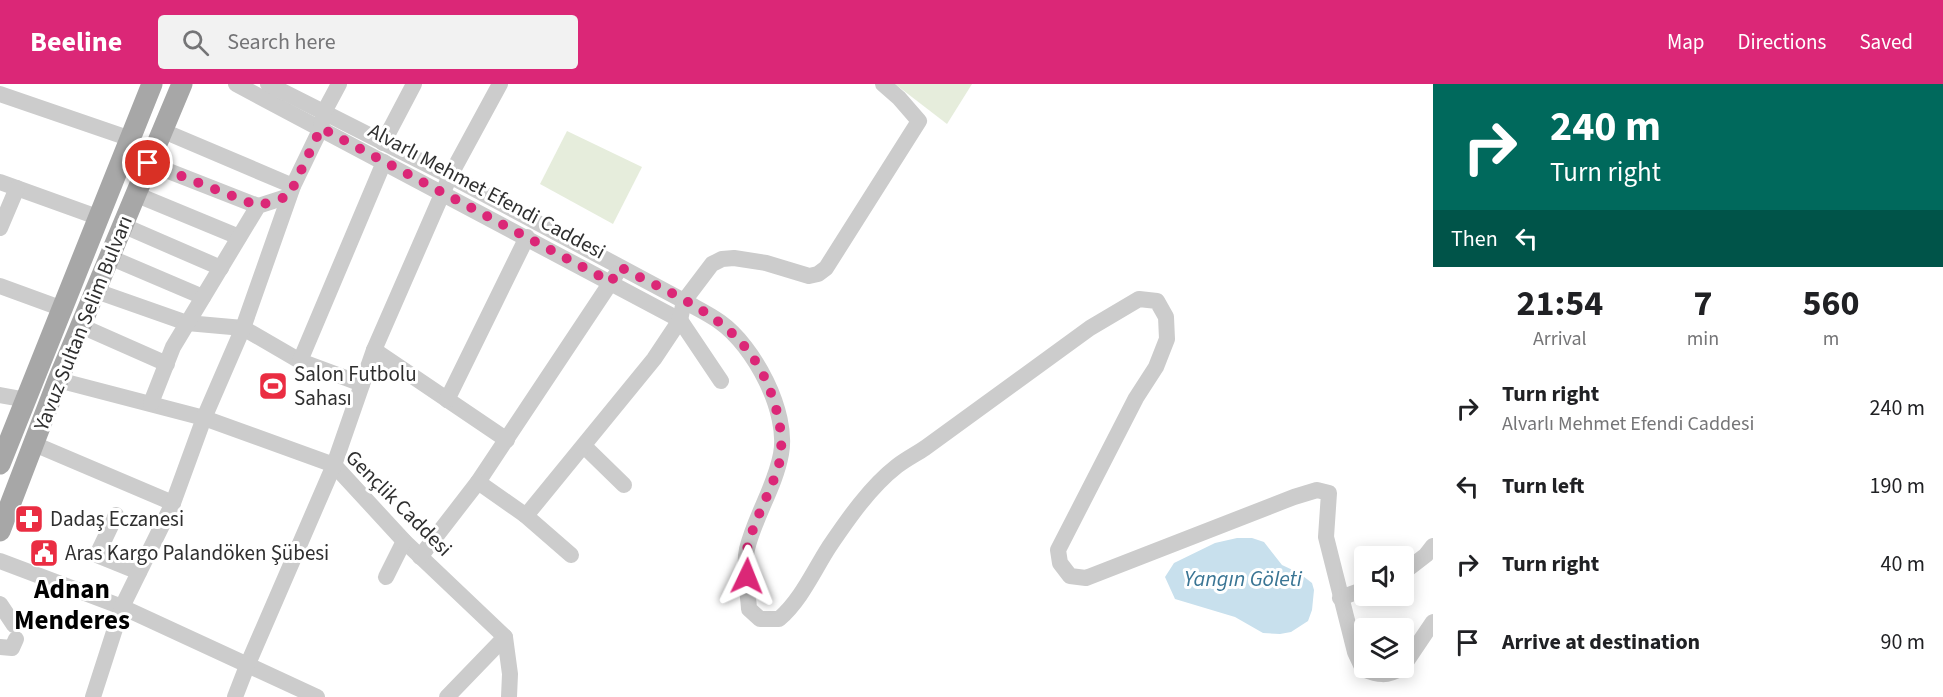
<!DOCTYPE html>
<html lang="en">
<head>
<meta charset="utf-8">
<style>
	body { margin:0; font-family:"Source Sans 3",sans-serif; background:#f2f2f2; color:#202124; height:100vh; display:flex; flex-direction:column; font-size:22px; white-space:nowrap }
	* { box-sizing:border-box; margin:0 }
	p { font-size:20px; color:#757577 }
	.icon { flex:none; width:33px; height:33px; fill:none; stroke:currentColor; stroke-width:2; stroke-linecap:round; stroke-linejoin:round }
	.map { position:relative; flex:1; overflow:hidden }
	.side { display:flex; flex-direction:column; background:#fff; width:510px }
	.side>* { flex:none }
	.top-card { background:#00695c; color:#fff; overflow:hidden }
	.fabs { position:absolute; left:1354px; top:462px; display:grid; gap:12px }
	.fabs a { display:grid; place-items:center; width:60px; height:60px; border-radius:6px; background:#fff; box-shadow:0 3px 15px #0003; font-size:30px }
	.pin { position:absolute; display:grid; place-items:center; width:51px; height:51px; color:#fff; margin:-26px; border:3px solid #fff; border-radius:50%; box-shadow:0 2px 6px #0007 }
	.me { position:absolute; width:66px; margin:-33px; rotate:2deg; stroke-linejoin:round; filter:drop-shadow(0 0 4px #0008) }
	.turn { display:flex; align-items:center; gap:21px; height:126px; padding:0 18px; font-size:27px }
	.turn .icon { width:78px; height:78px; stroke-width:2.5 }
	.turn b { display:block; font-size:42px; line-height:51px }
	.then { display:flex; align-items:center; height:57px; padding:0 18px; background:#0003; gap:12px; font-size:22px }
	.eta { display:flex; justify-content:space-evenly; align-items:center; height:102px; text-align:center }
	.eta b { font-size:36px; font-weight:700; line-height:42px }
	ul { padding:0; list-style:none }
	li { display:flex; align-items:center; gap:18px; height:78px; padding:0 18px }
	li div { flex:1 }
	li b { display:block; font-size:22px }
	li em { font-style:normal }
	header { display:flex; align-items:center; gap:36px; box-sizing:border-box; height:84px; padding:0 30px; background:#db2777; color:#fff }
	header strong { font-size:28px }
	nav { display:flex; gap:33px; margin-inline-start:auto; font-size:21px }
	.search { width:420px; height:54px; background:#f2f2f2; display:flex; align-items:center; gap:15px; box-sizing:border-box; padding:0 21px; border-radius:6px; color:#757577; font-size:22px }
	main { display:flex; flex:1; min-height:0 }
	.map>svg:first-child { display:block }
	.park { fill:#e6eddc }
	.water { fill:#c8e0ed }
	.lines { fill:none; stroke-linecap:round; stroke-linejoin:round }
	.minor { stroke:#ccc; stroke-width:16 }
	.major { stroke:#a7a7a7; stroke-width:21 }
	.route { stroke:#db2777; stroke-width:10; stroke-dasharray:0 18 }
	.labels { text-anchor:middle; stroke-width:6; stroke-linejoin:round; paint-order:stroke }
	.street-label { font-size:21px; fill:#2f2f2f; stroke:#fff }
	.poi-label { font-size:21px; fill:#2f2f2f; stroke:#fff; text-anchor:start }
	.water-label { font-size:22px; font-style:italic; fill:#3a7594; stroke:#fff }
	.district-label { font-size:27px; font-weight:bold; fill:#000; stroke:#fff }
</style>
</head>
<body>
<header>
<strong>Beeline</strong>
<div class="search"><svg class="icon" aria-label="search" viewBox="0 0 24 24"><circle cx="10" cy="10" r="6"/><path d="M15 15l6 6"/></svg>Search here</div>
<nav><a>Map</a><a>Directions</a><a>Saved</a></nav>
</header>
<main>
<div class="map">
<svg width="1433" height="613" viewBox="0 0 1433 613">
	<rect width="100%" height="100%" fill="#fff"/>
	<g class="park">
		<path d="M895,0H972L947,40Z"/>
		<path d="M567,47L642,83L613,140L540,100Z"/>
	</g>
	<path class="water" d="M1237,454H1252L1264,458L1282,481L1299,489L1312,499L1314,506L1312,526L1308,537L1291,548L1280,550L1263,549L1235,533L1175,515L1165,493L1174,479L1215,459Z"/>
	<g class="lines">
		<g class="minor">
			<path d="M236,0L680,236L721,297"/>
			<path d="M268,0L450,92L684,217C696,224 709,230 720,238C754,262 789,328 781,370C775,403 755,432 747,465C743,483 748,507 749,525L760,535H779C801,516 813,488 829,463C848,435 870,403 897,382C906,375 916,370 925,364L1090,244L1139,215L1157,217L1166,233L1167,255L1156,283L1136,314L1058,466L1060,479L1070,492L1086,494L1294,413L1317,406L1329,409L1326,453L1355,568L1363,585C1378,591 1387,593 1401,584"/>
			<path d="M0,10L131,55"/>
			<path d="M161,46L293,102"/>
			<path d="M383,59L414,0"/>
			<path d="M148,79L258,122"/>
			<path d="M0,98L100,134"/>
			<path d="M135,110L239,153"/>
			<path d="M122,141L221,184"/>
			<path d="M0,144L17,104"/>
			<path d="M109,173L203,213"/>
			<path d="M0,202L63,225"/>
			<path d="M96,207L187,239L243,244L300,277L362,300"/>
			<path d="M81,242L167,280"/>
			<path d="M374,266L507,356"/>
			<path d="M300,277L384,78"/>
			<path d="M58,296L204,334L334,381L404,457L505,553L447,613"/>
			<path d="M0,311L27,316"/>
			<path d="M447,316L527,153"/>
			<path d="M151,319L173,263L258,122L289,112"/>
			<path d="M34,360L173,419"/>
			<path d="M584,362L624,401"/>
			<path d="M478,398L617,189"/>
			<path d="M116,431L97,471L139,488"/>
			<path d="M525,431L571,471"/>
			<path d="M420,473L478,398L525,431L529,428L654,275L680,236L684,217L712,180L722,175L734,174L766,179L809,192L818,190L826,184L919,37L899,14L883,0"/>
			<path d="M0,477L122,523L317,613"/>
			<path d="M1404,488L1426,471L1433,462"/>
			<path d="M386,493L404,457"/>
			<path d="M1340,514L1365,505"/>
			<path d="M0,520L14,541"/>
			<path d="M505,553L510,590L509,613"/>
			<path d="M0,563L12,564L16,555"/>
			<path d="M1404,581L1433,538"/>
			<path d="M93,613L122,523L173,419L204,334L243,244L293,102L321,44L324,28L339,0"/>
			<path d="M235,613L247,582L334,381L374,266L450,92L500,0"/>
		</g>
		<g class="major">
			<path d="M0,380L152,0"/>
			<path d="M0,447L58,296L182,0"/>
		</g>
	</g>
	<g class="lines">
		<path class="route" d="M148,79L258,122L289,112L321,44L611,198L620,183C689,219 751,239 775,321C781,341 784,363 778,384C769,411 754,436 747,465C745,474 747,484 747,492"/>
	</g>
	<defs>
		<g id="stadium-square" transform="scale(1.5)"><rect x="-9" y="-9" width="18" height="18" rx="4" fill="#ea2d42" stroke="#fff"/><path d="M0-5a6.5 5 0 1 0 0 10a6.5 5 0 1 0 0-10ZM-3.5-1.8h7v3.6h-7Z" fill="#fff"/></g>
		<g id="pharmacy-square" transform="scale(1.5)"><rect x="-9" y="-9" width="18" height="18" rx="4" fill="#ea2d42" stroke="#fff"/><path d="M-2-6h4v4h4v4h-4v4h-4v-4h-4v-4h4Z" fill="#fff"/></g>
		<g id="civic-square" transform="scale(1.5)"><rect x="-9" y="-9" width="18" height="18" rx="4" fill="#ea2d42" stroke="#fff"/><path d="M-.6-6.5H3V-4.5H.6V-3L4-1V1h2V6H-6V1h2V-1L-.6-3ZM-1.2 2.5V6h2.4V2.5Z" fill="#fff"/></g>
	</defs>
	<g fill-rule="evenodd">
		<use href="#stadium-square" x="273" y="302"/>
		<use href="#pharmacy-square" x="29" y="435"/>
		<use href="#civic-square" x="44" y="469"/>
	</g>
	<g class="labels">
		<g class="street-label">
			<text transform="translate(487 107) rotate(28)" y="7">Alvarlı Mehmet Efendi Caddesi</text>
			<text transform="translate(83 239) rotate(-68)" y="7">Yavuz Sultan Selim Bulvarı</text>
			<text transform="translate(399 419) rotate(45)" y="7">Gençlik Caddesi</text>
		</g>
		<g class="poi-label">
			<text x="294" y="297">Salon Futbolu<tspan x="294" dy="24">Sahası</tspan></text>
			<text x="50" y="442">Dadaş Eczanesi</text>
			<text x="65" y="476">Aras Kargo Palandöken Şübesi</text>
		</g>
		<g class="water-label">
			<text x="1243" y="502">Yangın Göleti</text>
		</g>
		<g class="district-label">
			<text x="72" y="514">Adnan<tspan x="72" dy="31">Menderes</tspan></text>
		</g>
	</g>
</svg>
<div class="fabs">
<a><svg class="icon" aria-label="sound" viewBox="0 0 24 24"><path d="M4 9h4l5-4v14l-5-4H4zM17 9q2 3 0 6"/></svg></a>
<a><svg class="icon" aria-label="layers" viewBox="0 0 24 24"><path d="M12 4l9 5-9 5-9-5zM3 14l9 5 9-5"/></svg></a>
</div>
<div class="pin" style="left:148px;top:79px;background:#d93025"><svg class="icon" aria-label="arrive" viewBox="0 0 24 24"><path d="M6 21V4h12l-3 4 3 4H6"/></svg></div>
<svg class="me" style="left:747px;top:492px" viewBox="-20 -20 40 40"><path d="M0-17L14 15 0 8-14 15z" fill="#db2777" stroke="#fff" stroke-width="4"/></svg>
</div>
<section class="side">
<div class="top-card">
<div class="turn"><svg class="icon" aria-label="right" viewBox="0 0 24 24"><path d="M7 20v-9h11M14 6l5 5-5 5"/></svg><div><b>240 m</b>Turn right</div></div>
<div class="then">Then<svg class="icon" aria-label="left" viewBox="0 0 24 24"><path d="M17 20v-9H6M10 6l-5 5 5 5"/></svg></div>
</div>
<div class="eta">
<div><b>21:54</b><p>Arrival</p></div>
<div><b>7</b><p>min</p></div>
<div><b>560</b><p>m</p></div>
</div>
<ul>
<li><svg class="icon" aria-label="right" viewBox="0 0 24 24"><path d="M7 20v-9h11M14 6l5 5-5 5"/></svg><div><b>Turn right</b><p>Alvarlı Mehmet Efendi Caddesi</p></div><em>240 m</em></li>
<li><svg class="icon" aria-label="left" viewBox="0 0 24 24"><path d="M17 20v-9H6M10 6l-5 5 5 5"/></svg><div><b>Turn left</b></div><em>190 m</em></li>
<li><svg class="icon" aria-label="right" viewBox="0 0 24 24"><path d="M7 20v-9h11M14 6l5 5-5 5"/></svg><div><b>Turn right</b></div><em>40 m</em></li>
<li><svg class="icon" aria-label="arrive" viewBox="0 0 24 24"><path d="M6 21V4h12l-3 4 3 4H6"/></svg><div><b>Arrive at destination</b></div><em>90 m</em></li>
</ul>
</section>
</main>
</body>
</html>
